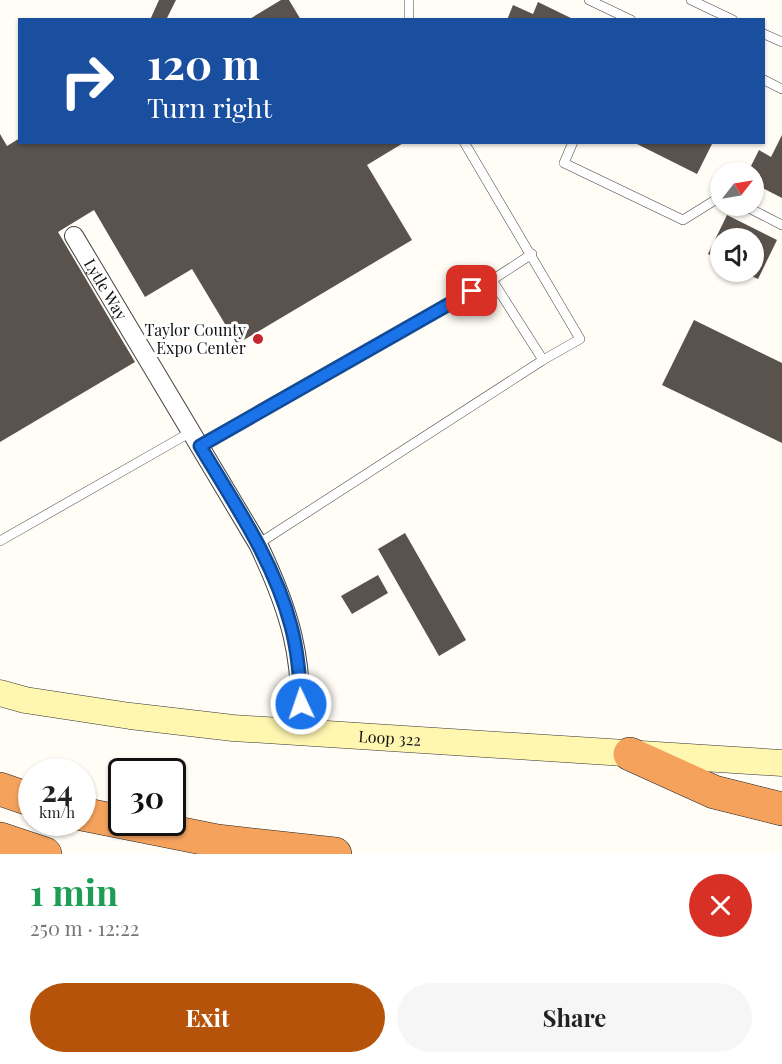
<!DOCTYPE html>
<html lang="en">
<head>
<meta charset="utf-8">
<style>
	body { margin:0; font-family:"Playfair Display",serif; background:#f6f6f6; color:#222; height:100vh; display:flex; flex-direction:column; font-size:22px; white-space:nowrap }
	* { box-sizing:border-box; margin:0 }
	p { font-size:20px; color:#767676 }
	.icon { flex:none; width:33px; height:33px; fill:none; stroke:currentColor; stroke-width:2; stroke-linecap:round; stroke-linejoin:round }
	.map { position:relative; height:854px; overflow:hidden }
	.sheet { display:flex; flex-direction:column; background:#fff; flex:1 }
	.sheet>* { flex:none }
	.hud { position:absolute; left:18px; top:18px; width:747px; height:126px; border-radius:0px; box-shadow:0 2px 4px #0004; background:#1a4fa0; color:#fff; overflow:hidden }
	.needle { width:39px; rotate:59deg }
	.buttons { position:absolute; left:710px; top:162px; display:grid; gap:12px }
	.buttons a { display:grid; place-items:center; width:54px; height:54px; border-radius:50%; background:#fff; box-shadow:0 2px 4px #0004; font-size:30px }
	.speed { position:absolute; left:18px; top:758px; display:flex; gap:12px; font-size:30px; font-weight:700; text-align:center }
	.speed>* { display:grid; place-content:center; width:78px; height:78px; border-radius:50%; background:#fff; box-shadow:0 2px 4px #0004; line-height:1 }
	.speed small { font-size:15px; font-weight:400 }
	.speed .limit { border:3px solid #111; border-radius:9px; background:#fff; color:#111 }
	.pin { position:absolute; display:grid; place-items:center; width:51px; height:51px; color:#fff; margin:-26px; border-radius:12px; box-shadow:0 3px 9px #0006 }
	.me { position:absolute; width:66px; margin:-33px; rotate:357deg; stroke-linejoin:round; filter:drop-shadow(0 0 4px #0008) }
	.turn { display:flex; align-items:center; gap:21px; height:126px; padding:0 30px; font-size:27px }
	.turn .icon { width:78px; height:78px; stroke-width:2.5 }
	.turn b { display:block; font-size:42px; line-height:51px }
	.round { display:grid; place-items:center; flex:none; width:63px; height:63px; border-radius:32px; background:#f6f6f6 }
	.summary { display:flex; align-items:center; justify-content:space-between; height:102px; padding:0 30px }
	h1 { font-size:36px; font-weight:700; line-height:45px; color:#1e9e55 }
	.button { display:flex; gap:12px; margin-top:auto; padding:12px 30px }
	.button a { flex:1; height:69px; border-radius:36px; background:#b45309; color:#fff; font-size:24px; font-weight:700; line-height:69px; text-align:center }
	.button a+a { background:#f6f6f6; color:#222 }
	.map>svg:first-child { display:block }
	.building { fill:#5a524d }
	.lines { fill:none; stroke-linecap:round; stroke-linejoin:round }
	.service-casing { stroke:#444; stroke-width:10 }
	.minor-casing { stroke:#444; stroke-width:20 }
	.secondary-casing { stroke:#333; stroke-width:27 }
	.motorway-casing { stroke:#222; stroke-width:34 }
	.service { stroke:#fff; stroke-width:9 }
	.minor { stroke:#fff; stroke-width:18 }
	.secondary { stroke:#fff6b0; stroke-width:26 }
	.motorway { stroke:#f5a25d; stroke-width:33 }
	.route-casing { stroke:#114b97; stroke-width:15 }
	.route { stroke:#1a73e8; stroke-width:10 }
	.poi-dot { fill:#c4262e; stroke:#fff; stroke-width:2 }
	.labels { text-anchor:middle; stroke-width:6; stroke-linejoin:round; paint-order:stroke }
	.street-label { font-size:16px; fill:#111; stroke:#fff }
	.poi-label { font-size:16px; fill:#111; stroke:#fff; text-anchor:end }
</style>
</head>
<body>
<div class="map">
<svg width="782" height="854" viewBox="0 0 782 854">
	<rect width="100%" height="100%" fill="#fffdf5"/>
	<g class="building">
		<path d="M159,0H176L166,20H150Z"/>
		<path d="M281,0H289L301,20H248Z"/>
		<path d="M538,2L575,20H507L513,5L533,14Z"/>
		<path d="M0,134L7,146L20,138V142H405L367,165L412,240L237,344L192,269L145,297L94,210L58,232L135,362L0,442Z"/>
		<path d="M782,135V198L753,183V172H748L759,150L771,157Z"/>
		<path d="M633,142H713L697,174Z"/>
		<path d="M727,215L777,240L758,279L743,272H753V238H720V260L708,254Z"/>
		<path d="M694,320L782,363V443L662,385Z"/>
		<path d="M405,533L466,640L439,656L378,549Z"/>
		<path d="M378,575L388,593L352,614L341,596Z"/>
	</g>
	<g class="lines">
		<g class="service-casing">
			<g id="service">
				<path d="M409,0V20"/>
				<path d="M589,0L631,20"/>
				<path d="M691,0L733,20"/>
				<path d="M764,34L782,42"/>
				<path d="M764,80L782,89"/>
				<path d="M464,142L580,339L543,360"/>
				<path d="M573,142L564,163L683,220L720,197"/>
				<path d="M745,206L782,225"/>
				<path d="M492,280L532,254"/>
				<path d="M200,446L492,280L543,360L258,544"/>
				<path d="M0,541L191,432"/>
			</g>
		</g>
		<g class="minor-casing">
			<g id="minor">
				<path id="s1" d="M74,236L258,544C289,609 305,659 299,732"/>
			</g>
		</g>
		<g class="secondary-casing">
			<g id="secondary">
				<path id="s2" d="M0,693L25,700L130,716L233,728L782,763"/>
			</g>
		</g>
		<g class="motorway-casing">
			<g id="motorway">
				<path d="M630,754L714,792L782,809"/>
				<path d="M0,789L32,800"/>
				<path d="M82,814L217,841L335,854"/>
				<path d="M0,839L45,854"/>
			</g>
		</g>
		<use href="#service" class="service"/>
		<use href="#minor" class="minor"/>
		<use href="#secondary" class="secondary"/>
		<use href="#motorway" class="motorway"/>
	</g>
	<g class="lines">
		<g class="route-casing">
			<path id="route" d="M301,704C300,678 298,652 291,626C274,561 234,503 200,446L472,291"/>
		</g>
		<use href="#route" class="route"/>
	</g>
	<circle class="poi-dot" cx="258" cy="339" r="6"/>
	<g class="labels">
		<g class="street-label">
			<text dy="6" stroke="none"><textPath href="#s1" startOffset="62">Lytle Way</textPath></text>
			<text dy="6" stroke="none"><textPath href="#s2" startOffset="393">Loop 322</textPath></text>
		</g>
		<g class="poi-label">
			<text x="246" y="336">Taylor County<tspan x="246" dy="18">Expo Center</tspan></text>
		</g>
	</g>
</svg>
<div class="buttons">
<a><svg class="needle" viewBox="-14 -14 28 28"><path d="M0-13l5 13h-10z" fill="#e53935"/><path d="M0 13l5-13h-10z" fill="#767676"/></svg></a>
<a><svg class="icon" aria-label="sound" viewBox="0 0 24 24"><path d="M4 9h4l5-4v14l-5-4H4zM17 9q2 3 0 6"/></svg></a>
</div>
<div class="speed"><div>24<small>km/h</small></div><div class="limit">30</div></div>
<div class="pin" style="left:472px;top:291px;background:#d93025"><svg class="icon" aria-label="arrive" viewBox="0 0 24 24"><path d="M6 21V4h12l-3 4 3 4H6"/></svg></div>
<svg class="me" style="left:301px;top:704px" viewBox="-20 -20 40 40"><circle r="17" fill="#1a73e8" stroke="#fff" stroke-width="3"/><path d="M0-11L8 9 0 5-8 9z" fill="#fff"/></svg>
<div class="hud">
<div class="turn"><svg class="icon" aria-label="right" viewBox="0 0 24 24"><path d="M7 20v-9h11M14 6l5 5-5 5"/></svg><div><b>120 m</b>Turn right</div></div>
</div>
</div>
<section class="sheet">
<div class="summary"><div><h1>1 min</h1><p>250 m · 12:22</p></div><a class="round" style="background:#d93025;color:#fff"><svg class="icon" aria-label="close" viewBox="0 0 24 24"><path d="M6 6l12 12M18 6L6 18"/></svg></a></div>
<div class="button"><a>Exit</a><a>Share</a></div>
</section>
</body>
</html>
